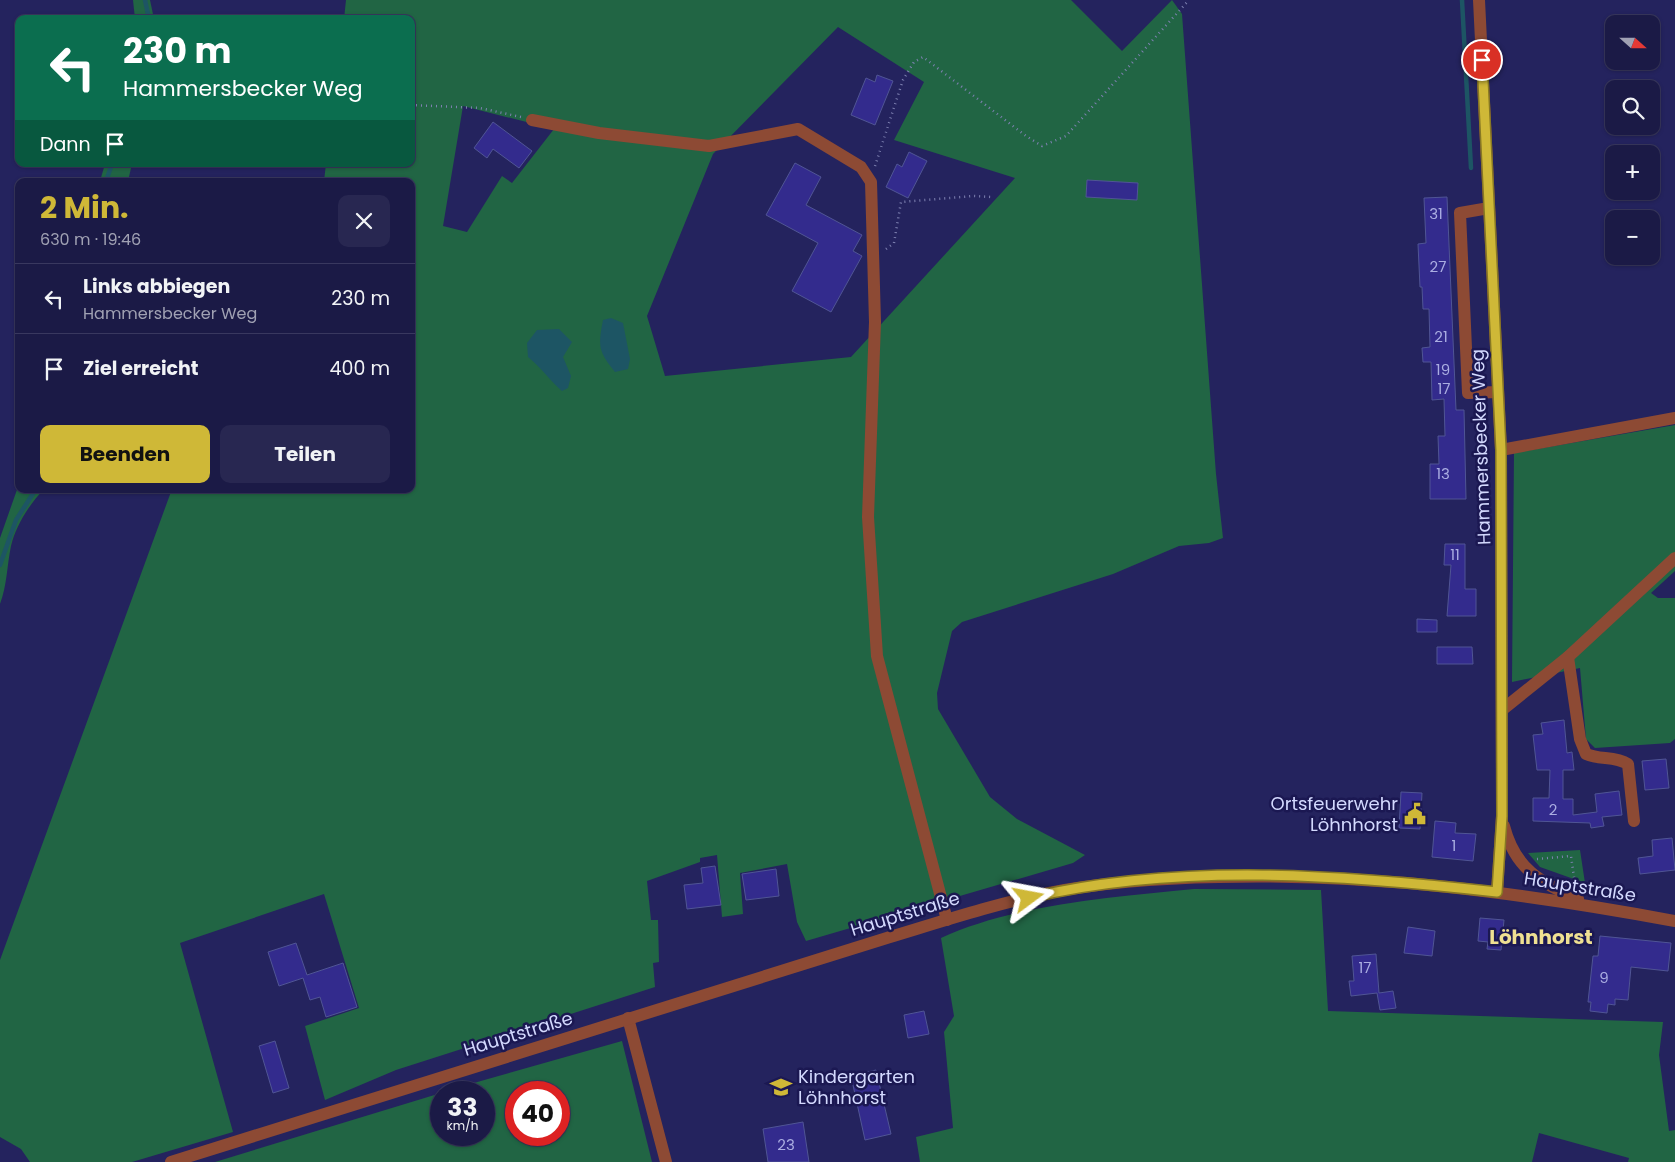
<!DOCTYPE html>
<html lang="de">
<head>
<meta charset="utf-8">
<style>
	body { margin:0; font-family:Poppins,sans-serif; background:#282751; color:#f1f3f6; height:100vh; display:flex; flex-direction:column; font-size:19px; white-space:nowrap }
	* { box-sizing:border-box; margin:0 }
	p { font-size:16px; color:#a0a1b3 }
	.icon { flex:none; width:28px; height:28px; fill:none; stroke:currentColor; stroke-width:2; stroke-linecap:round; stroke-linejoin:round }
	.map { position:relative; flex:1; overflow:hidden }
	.panel { position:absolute; left:15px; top:178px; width:400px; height:315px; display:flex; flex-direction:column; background:#1b1a46; border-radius:10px; box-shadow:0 1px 4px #0004,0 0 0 1px #39385f }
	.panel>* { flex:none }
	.banner { position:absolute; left:15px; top:15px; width:400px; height:152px; border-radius:10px; box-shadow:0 1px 4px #0004,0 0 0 1px #39385f; background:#0b6e4f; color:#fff; overflow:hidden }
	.needle { width:32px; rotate:111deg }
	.buttons { position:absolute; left:1605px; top:15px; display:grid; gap:10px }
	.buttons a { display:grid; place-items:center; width:55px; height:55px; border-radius:10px; background:#1b1a46; box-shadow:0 1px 4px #0004,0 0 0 1px #39385f; font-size:25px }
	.speed { position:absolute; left:430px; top:1081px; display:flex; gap:10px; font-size:25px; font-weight:700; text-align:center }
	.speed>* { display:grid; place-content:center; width:65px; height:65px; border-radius:50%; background:#1b1a46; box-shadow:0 1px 4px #0004,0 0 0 1px #39385f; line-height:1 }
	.speed small { font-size:12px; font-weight:400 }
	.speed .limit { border:8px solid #d22; background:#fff; color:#111 }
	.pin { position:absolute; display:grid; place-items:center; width:42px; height:42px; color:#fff; margin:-21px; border:2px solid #fff; border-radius:50%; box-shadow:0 1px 5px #0007 }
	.me { position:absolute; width:55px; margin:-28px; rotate:77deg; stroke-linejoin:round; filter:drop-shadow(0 0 4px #0008) }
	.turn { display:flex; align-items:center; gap:18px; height:105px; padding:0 25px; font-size:22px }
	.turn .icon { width:65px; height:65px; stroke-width:2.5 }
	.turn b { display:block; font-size:35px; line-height:42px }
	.then { display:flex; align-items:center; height:48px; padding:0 25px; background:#0003; gap:10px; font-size:19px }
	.round { display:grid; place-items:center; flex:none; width:52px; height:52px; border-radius:10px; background:#282751 }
	.summary { display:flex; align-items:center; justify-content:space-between; height:85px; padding:0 25px }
	h1 { font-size:30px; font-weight:700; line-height:38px; color:#cfb837 }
	.primary-button { display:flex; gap:10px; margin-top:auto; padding:10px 25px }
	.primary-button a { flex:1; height:58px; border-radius:10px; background:#cfb837; color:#111; font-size:20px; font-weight:700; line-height:58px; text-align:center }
	.primary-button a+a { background:#282751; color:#f1f3f6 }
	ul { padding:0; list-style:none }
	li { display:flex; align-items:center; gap:15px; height:70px; padding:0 25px; border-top:1px solid #39385f }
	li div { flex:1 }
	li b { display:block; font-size:19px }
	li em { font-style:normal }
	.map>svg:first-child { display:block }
	.green { fill:#216544; fill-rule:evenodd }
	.water { fill:#1d5564 }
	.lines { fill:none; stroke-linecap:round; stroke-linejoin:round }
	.stream { stroke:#1d5564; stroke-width:4.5 }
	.building { fill:#332b8d; stroke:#505595 }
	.path { stroke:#7f82b2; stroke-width:2.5; stroke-dasharray:1 4; stroke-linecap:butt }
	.minor { stroke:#8d4a34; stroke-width:12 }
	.route-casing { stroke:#877824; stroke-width:12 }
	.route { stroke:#cfb837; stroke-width:9 }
	.labels { text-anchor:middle; stroke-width:5; stroke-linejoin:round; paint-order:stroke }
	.number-label { font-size:15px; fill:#abaee2 }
	.street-label { font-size:18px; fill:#d3d9fe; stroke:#1b1852 }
	.poi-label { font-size:18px; fill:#d3d9fe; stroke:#1b1852; text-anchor:end }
	.quarter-label { font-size:20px; font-weight:bold; fill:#efe092; stroke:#1b1852 }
</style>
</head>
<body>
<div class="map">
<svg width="1675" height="1162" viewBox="0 0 1675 1162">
	<rect width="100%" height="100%" fill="#24235e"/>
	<g class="green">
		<path d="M133,0H150L154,19H135Z"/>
		<path d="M346,0H1071L1122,51L1172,0L1182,14L1216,474L1223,538L1209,543L1179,546L1113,574L962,622L952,631L937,693L938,709L990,797L1017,819L1085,855L1073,863L806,941L797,922L787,864L740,873L743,914L722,917L717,855L700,858V862L647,881L651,920H658L659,962L653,963L655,987L396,1070L325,1100L305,1026L359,1008L324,894L180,943L233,1132L132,1162H30L21,1149L0,1137V960L172,489H411V181H324L326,164H411V19H344ZM838,27L924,82L894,140L1015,178L851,357L665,376L647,316L713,154ZM463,106L554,129L512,183L502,176L467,232L443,226Z"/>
		<path d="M105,164H132L128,181H100Z"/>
		<path d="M1675,425V571L1651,593L1658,598H1675V739L1670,743L1595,748L1586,739L1580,668L1512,682L1514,453Z"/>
		<path d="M19,484V489H44C29,505 16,525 11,546C7,565 7,586 0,604V538Z"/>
		<path d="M1580,850L1585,883L1540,867L1528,853Z"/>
		<path d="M1194,889L1321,890L1328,1011L1663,1022L1659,1055L1669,1131L1675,1130V1162H1628L1629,1158L1539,1133L1532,1162H920L916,1137L953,1128L944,1032L954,1016L941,938C1015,904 1114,897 1194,889Z"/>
		<path d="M622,1041L652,1162H215L441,1093V1135H484V1092H442ZM559,1092V1135H516V1092Z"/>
	</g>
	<g class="water">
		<path d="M611,318L623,323L630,359L628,369L615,372C598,351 598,346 603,320Z"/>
		<path d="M559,329L572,342L563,357L571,376L568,388L562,391C549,380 542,368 528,357L527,343L537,330Z"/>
	</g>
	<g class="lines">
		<g class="stream">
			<path d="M145,0L149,19"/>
			<path d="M1462,0L1471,168"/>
			<path d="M106,181L112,164"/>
			<path d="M0,565L16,520L36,489"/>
		</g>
	</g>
	<g class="building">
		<path d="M877,75L893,81L875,125L851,115L866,78L875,82Z"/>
		<path d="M493,122L532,151L519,168L493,149L487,158L474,148Z"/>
		<path d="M909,152L927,161L908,198L886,187L897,164L902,167Z"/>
		<path d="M795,163L821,177L806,205L862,235L853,251L862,256L831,312L792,291L818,243L766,215Z"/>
		<path d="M1087,180L1138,183L1137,200L1086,197Z"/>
		<path d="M1447,197L1456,410H1464L1466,499H1430V464H1439L1438,436H1445L1444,399L1432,400L1431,362H1423L1422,348L1430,347L1429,309H1423L1422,287H1420L1418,244L1426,243L1424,198Z"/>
		<path d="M1445,544H1465V589H1476V616H1447L1451,565H1444Z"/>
		<path d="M1417,619L1437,620V632H1417Z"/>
		<path d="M1437,647H1472L1473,664H1437Z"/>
		<path d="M1564,720L1567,753L1572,752L1574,770H1563V799H1573V815L1597,812L1595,794L1619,791L1622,815L1602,817L1604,826L1591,828L1590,823L1533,821V798H1549L1550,770H1537L1533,735L1543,734L1541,723Z"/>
		<path d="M1666,759L1669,788L1645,790L1642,761Z"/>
		<path d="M1401,792L1422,793L1420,829L1399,828Z"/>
		<path d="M1435,821L1456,823L1455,833L1476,834L1473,861L1432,857Z"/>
		<path d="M1672,838L1675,870L1640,874L1638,858L1653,856L1652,840Z"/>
		<path d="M715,866L721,905L687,909L684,885L703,883L701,868Z"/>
		<path d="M776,869L779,896L746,900L742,874Z"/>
		<path d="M1480,918L1504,920L1501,950L1487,949L1488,942L1478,941Z"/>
		<path d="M1408,927L1435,931L1432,956L1404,953Z"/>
		<path d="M1600,936L1671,943L1668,971L1631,967L1628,1000L1615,999V1005L1608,1004L1607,1013L1590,1011L1591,1002H1588L1593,956H1598Z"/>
		<path d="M296,943L307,975L343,963L357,1007L326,1017L320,997L310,1000L303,978L279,986L268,952Z"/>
		<path d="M1376,954L1379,993L1393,991L1396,1008L1380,1010L1377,993L1351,996L1349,981H1354L1352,956Z"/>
		<path d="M924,1011L929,1034L908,1038L904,1015Z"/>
		<path d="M275,1041L289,1088L273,1093L259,1046Z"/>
		<path d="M876,1070L891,1134L865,1140L851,1076Z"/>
		<path d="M803,1122L809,1162H768L763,1129Z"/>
	</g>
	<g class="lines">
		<g class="path">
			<path d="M411,105L480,108L521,117"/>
			<path d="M875,166L903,80L914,62L923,57L1026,136L1042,146L1066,136L1189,0"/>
			<path d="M886,249L894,243L901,202L973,196L992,197"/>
			<path d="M1537,859L1571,856L1575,884"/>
		</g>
		<g class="minor">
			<path d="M1479,0L1501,450L1502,816L1497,892"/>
			<path d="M532,120L599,133L709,146L798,129L861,167L871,182L875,322L868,517L877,656L947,920"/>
			<path d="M1489,208L1460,213L1468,393L1498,392"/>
			<path d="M1501,450L1675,418"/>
			<path d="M1568,657L1675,558"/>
			<path d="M1502,710L1568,657L1580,739L1586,754C1600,760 1615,756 1628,764L1634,821"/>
			<path d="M1504,826C1515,869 1540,882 1578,899"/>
			<path d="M628,1018L666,1162"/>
			<path d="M171,1162L890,937C943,921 995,904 1048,893C1104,882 1162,878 1219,877C1372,873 1524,893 1675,921"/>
		</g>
	</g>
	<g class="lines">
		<g class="route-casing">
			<path id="route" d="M1029,898C1180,862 1344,875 1497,892L1502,816L1501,450L1482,60"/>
		</g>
		<use href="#route" class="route"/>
	</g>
	<defs>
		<g id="civic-bare" transform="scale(1.725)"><path d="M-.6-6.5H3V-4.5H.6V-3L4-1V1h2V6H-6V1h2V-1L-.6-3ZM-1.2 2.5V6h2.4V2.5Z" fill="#cfb837" stroke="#1b1852" stroke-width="2.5" paint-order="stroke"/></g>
		<g id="school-bare" transform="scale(1.725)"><path d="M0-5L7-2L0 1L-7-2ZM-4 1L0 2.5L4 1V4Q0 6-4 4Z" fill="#cfb837" stroke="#1b1852" stroke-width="2.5" paint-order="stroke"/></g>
	</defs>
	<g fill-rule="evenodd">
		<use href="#civic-bare" x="1415" y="814"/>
		<use href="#school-bare" x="781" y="1087"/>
	</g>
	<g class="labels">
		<g class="number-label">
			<text x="1436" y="219">31</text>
			<text x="1438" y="272">27</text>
			<text x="1441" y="342">21</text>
			<text x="1443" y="375">19</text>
			<text x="1444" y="394">17</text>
			<text x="1443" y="479">13</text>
			<text x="1455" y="560">11</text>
			<text x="1553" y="815">2</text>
			<text x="1454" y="851">1</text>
			<text x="1365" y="973">17</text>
			<text x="1604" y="983">9</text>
			<text x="786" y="1150">23</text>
		</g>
		<g class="street-label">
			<text transform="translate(1481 447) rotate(-92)" y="6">Hammersbecker Weg</text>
			<text transform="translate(1580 887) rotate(9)" y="6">Hauptstraße</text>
			<text transform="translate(905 914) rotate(-17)" y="6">Hauptstraße</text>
			<text transform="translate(518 1034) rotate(-17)" y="6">Hauptstraße</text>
		</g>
		<g class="poi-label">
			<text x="1398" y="810">Ortsfeuerwehr<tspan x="1398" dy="21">Löhnhorst</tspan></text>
			<text x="798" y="1083" text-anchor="start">Kindergarten<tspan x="798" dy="21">Löhnhorst</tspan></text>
		</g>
		<g class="quarter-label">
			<text x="1541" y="944">Löhnhorst</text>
		</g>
	</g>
</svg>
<div class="buttons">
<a><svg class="needle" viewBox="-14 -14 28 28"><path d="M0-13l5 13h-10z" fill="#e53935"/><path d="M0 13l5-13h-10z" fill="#a0a1b3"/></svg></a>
<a><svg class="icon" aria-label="search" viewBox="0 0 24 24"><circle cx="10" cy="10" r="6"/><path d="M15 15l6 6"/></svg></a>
<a>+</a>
<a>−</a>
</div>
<div class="speed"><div>33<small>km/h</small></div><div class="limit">40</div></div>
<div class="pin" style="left:1482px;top:60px;background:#d93025"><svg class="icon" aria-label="arrive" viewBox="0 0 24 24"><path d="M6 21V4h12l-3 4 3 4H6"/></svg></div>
<svg class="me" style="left:1029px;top:898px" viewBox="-20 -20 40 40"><path d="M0-17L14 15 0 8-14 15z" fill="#cfb837" stroke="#fff" stroke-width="4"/></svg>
<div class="banner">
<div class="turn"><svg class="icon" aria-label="left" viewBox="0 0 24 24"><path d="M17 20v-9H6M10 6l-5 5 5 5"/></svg><div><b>230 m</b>Hammersbecker Weg</div></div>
<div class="then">Dann<svg class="icon" aria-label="arrive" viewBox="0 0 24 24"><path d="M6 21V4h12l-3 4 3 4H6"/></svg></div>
</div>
<section class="panel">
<div class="summary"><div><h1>2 Min.</h1><p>630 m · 19:46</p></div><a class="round"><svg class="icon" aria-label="close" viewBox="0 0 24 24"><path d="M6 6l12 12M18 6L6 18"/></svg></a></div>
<ul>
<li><svg class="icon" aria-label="left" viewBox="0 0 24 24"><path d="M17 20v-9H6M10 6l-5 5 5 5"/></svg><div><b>Links abbiegen</b><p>Hammersbecker Weg</p></div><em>230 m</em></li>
<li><svg class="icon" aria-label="arrive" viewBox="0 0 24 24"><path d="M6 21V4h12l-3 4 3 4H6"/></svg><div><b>Ziel erreicht</b></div><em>400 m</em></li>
</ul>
<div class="primary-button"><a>Beenden</a><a>Teilen</a></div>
</section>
</div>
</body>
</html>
